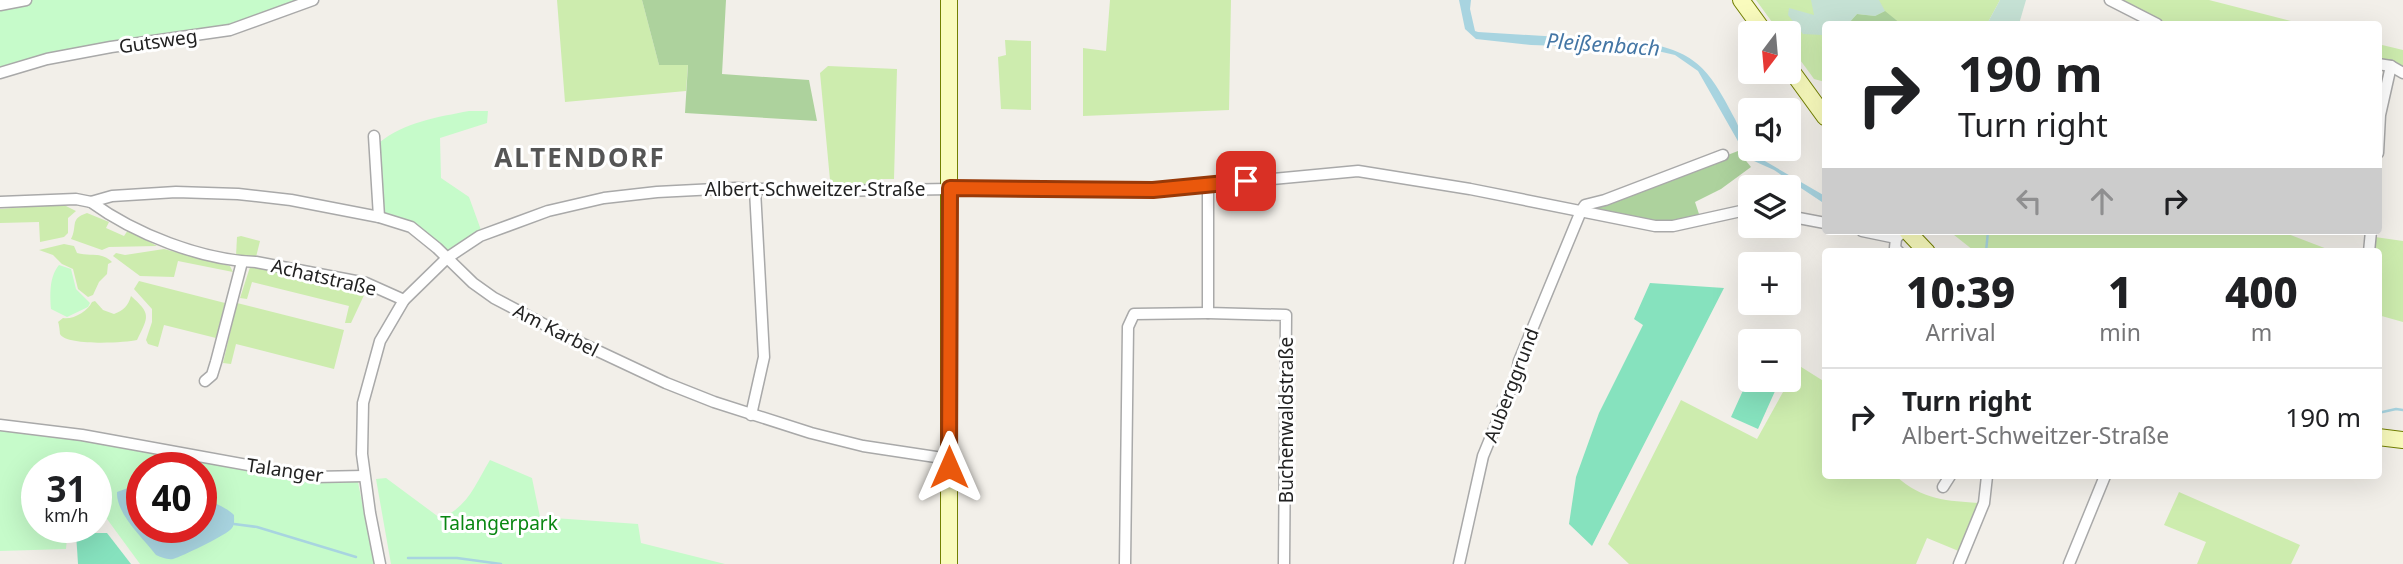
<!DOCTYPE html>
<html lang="en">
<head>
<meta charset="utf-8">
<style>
	body { margin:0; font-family:"Noto Sans",sans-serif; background:#f2f2f2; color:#202124; height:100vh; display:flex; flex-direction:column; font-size:26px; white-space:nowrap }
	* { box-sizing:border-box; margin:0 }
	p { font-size:23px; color:#757577 }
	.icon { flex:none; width:38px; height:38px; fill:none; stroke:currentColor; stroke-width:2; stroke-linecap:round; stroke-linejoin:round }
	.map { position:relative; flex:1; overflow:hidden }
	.side { position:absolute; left:1822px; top:248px; width:560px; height:231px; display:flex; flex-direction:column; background:#fff; border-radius:7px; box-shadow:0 7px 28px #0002 }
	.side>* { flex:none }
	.hud { position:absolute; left:1822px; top:21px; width:560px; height:214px; border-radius:7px; box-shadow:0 7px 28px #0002; background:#fff; color:#202124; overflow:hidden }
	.needle { width:46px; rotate:196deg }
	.tools { position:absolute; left:1738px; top:21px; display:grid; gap:14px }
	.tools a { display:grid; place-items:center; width:63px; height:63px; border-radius:7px; background:#fff; box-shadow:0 7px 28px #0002; font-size:35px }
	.speed { position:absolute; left:21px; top:452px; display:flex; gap:14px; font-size:35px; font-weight:700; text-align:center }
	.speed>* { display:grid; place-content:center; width:91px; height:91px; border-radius:50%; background:#fff; box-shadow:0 7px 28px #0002; line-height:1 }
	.speed small { font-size:18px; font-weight:400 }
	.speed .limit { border:10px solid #d22; background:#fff; color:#111 }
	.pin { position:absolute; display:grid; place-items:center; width:60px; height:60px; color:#fff; margin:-30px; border-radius:14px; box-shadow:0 4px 10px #0006 }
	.me { position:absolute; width:77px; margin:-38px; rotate:0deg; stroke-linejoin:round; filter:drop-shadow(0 0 5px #0008) }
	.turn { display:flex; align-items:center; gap:24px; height:147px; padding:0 21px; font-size:32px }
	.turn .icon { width:91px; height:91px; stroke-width:2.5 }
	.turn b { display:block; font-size:49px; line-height:60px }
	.lanes { display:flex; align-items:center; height:66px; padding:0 21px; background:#0003; justify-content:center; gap:35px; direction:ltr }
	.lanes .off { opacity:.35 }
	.eta { display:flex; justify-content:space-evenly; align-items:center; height:119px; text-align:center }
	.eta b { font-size:42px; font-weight:800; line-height:49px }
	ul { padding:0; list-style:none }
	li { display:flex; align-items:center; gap:21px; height:98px; padding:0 21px; border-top:2px solid #e0e0e0 }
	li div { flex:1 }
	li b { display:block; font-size:26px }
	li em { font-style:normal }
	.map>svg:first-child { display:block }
	.grass { fill:#cdecae }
	.forest { fill:#add29d }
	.wetland { fill:#c5e1d4 }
	.park { fill:#c6fbca; fill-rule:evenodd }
	.pitch { fill:#86e2be }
	.water { fill:#a8d4e0 }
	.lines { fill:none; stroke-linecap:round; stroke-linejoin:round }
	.stream { stroke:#a8d4e0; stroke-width:2.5 }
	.street-casing { stroke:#a9a9a9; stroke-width:13 }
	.secondary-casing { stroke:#738002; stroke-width:18 }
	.street { stroke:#fff; stroke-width:10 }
	.secondary { stroke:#f9fbbd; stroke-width:16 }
	.route-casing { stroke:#983908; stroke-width:18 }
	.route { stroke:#ea580c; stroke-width:12 }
	.labels { text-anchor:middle; stroke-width:6; stroke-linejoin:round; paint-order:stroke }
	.street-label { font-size:19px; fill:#222; stroke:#fff }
	.park-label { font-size:19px; fill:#098712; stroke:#fff }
	.water-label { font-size:21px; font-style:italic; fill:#4476a5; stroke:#fff }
	.district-label { font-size:26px; font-weight:bold; letter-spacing:2px; fill:#555; stroke:#fff }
</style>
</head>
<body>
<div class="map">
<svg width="2403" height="564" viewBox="0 0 2403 564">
	<rect width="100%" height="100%" fill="#f2efe9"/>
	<g class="grass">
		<path d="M557,0H642L659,65L688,64L686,91L565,102Z"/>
		<path d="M1110,0H1231L1229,110L1083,116V48L1106,51Z"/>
		<path d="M1756,0H2000L1987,24H1825V82L1814,79L1809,72L1789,45L1788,33H1780Z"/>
		<path d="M2122,0H2209L2303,24H2170L2139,11Z"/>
		<path d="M1005,40L1031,41V110L1001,109L998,57L1006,55Z"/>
		<path d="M2378,44L2403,50V69L2378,61Z"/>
		<path d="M828,66L897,69L894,179H881L880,185L836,184L830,180L820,73Z"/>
		<path d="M62,204L76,211L68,218V233L64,237L40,242L39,222L0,223V209Z"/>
		<path d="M87,213L109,222L106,228L124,236L128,230L157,246L109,247L102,250L71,239C78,226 69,219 87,213Z"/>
		<path d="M1949,231H2280L2335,252H1984L1981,250H1973Z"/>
		<path d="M241,236L260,241L256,257L236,256L237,237Z"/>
		<path d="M2375,237L2403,241V322L2378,315V252H2374Z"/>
		<path d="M64,244L74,246L77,253C90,257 101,251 112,262L108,264L107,274L99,282L93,295L88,297L78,289L73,269L62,264L53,255L39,250Z"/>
		<path d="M164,249L230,266L233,272L178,261L174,277L140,276L113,256L116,253L125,255Z"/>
		<path d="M250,267H255L366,291L351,323H345L349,306L252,282L247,299L240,298Z"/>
		<path d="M139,281L225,303L216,338L164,325L158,347L148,344L146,340L152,322V309L134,289Z"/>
		<path d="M131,296C151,314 149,316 137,340C124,343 66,346 60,334C60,333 59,323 58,322L63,318C73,320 88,311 92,302L95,301L103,310L114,314C124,310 128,306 131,296Z"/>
		<path d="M237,303L344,330L334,369L236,344L231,364L223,363Z"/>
		<path d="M1798,365L1825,382V476H1896C1922,500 1947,501 1981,503L1961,552L1927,538L1916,564H1629L1608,544L1681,400L1757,439Z"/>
		<path d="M2179,492L2300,545L2291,564H2197L2206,542L2164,525Z"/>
	</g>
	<g class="forest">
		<path d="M642,0H726L722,74L809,80L817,121L685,113L688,65H659Z"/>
		<path d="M1885,11L1901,24H1848L1857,14L1875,16Z"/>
		<path d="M1738,151L1751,167L1721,189L1695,202L1700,217L1669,223L1646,222L1595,211L1598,205Z"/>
	</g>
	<g class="wetland">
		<path d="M1811,0H1879L1885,11L1875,16L1857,14L1848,24H1825V33L1822,35L1803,34L1788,15L1789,8L1814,15Z"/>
		<path d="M2000,0H2026L2019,24H1987Z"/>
	</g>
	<g class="park">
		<path d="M0,0H301L236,26L38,57L0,67Z"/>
		<path d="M469,111H488L487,123L440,138L441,178L469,197L481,230L451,251L445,250L383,211L379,143C404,122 438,117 469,111Z"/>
		<path d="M59,265L71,269L76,289L90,303L88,307L67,317L51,309C50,295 49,277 59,265Z"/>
		<path d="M0,427L353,479L358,482L374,564H140L107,519L96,518V467H37V527H68L66,549L0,551ZM142,467H201V527H142Z"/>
		<path d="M490,460L532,478L540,517L638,524L641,543L725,564H391L376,479L386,478L440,518C467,509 476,483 490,460Z"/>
	</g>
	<g class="pitch">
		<path d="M1650,283L1724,288L1592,546L1569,524L1576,477L1599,413L1643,325L1634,319Z"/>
		<path d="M1750,375V380H1780L1758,429L1731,417Z"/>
		<path d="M76,533H107L131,564H78Z"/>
	</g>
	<g class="water">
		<path d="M1459,0H1471L1470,9L1475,31L1478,32L1642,42C1698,52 1710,71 1735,119C1740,129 1743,140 1749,149L1758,157L1825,196V204L1774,170L1754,161L1743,150L1698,71L1675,55L1649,49L1531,45L1476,39L1465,29Z"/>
		<path d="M142,483V527H201V496C212,503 225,506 234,515C234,521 235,526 230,530C222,537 183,556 173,559C167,560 161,557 156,555C143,538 116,514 117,492Z"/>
	</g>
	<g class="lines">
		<g class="stream">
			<path d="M1986,252L1988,231"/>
			<path d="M2378,413L2396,409L2403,410"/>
			<path d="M234,524L257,527L356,557"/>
			<path d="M408,558H457L501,564"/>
		</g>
		<g class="street-casing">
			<g id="street">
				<path d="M2110,0L2157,24"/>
				<path d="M0,5L26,0"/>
				<path d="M2378,64L2391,66L2403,73"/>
				<path d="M0,73L47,59L111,47L230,30L313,0"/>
				<path d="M374,136L379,217"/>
				<path d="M2378,153L2380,115L2391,66"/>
				<path d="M1208,185V313L1286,315L1284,564"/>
				<path d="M0,202L76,199L91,202L112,196L176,192L238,194L291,200L379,217L411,227L437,248L473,283L494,298L566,336L666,383L714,402L811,433L863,446L949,459"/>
				<path d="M91,202C135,234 201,260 256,262L366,283L404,300"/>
				<path d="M1788,216L1825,223"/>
				<path d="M1862,231L1896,238L1904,231"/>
				<path d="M1896,238L1895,248L1899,252"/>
				<path d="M2369,252L2371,231"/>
				<path d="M205,381L212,375L216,362L242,262"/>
				<path d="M751,415L764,357L755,190"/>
				<path d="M0,425L82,435L314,477L364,476"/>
				<path d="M1943,487L1950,476"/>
				<path d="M380,564L370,513L362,454L363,403L380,341L404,300L447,258L480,236L548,211L604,198L657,192L735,188L827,191L950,189L1153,190L1358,171L1470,189L1655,226H1673L1750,209"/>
				<path d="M1125,564L1128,327L1134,314L1208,313"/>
				<path d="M1459,564L1483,456L1516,376L1519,361L1581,211L1585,205L1605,200L1723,155"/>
				<path d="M1959,564L1984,503L1987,476"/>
				<path d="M2069,564L2105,476"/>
			</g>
		</g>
		<g class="secondary-casing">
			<g id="secondary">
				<path d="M1741,0L1765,33"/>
				<path d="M1788,66L1825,117"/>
				<path d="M1907,231L1927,252"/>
				<path d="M2378,437L2403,440"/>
				<path d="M949,564V0"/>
			</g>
		</g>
		<use href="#street" class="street"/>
		<use href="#secondary" class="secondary"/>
	</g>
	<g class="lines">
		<g class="route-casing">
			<path id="route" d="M949,467L950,188L1153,190L1246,181"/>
		</g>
		<use href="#route" class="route"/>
	</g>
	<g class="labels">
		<g class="street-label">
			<text transform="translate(158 41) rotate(-8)" y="7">Gutsweg</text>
			<text x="815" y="196">Albert-Schweitzer-Straße</text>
			<text transform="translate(324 277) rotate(13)" y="7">Achatstraße</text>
			<text transform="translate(556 330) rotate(27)" y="7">Am Karbel</text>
			<text transform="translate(1511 385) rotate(-69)" y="7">Auberggrund</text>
			<text transform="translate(1286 420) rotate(-90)" y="7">Buchenwaldstraße</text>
			<text transform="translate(285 470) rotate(8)" y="7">Talanger</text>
		</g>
		<g class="park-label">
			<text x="499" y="530">Talangerpark</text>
		</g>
		<g class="water-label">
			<text transform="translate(1603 45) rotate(4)" y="7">Pleißenbach</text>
		</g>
		<g class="district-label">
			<text x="580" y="167">ALTENDORF</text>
		</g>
	</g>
</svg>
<div class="tools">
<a><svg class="needle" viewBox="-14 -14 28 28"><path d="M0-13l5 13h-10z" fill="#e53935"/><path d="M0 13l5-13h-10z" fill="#757577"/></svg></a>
<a><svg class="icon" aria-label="sound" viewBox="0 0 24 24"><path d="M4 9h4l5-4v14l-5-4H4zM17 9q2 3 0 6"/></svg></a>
<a><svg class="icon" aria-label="layers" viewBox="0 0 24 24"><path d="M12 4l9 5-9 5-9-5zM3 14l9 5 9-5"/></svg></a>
<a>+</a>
<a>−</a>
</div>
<div class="speed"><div>31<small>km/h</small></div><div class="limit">40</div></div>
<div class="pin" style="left:1246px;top:181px;background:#d93025"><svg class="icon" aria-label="arrive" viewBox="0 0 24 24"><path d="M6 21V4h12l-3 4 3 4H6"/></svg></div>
<svg class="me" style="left:949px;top:467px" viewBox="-20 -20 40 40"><path d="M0-17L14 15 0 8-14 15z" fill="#ea580c" stroke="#fff" stroke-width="4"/></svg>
<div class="hud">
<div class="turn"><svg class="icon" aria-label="right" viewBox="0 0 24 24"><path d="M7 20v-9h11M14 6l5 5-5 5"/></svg><div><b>190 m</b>Turn right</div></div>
<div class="lanes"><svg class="icon off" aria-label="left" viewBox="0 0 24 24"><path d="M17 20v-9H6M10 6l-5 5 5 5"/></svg><svg class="icon off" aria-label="ahead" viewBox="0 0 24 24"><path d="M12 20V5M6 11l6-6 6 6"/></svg><svg class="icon" aria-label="right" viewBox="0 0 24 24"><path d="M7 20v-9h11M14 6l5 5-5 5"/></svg></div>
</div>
<section class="side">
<div class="eta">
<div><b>10:39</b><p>Arrival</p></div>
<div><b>1</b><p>min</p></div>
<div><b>400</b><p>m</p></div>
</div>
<ul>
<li><svg class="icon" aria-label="right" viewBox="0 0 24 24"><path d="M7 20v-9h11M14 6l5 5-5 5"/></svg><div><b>Turn right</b><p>Albert-Schweitzer-Straße</p></div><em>190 m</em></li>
</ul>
</section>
</div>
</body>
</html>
